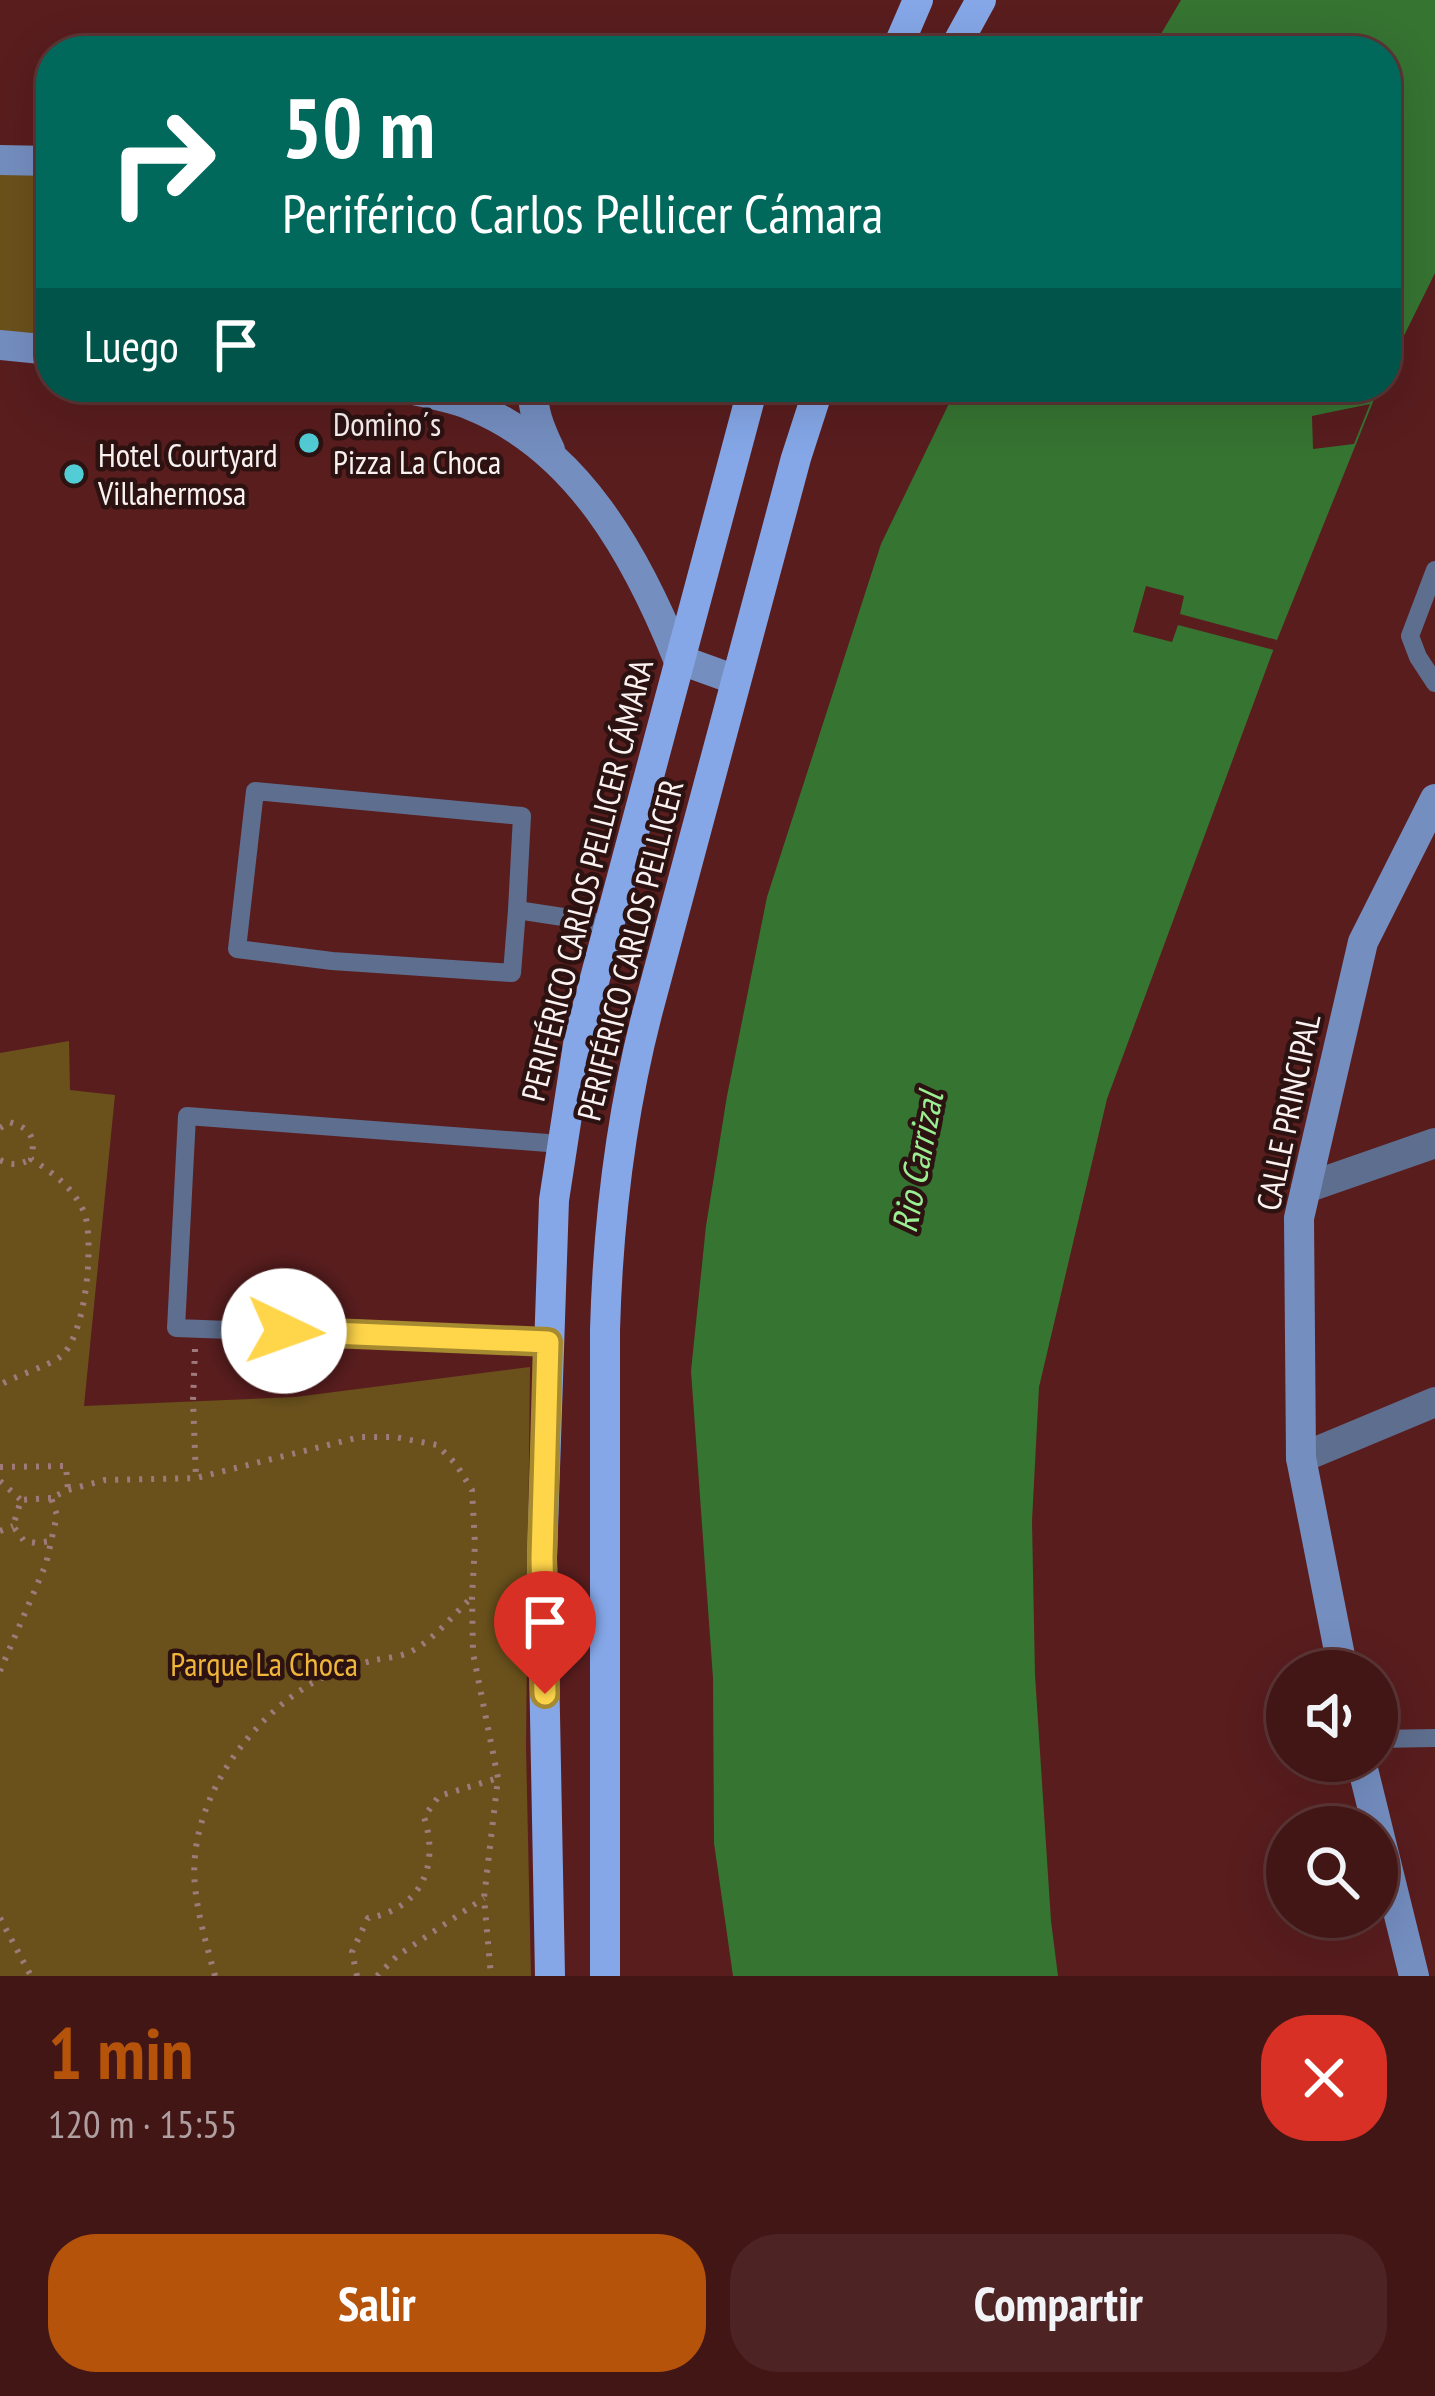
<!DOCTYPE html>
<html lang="es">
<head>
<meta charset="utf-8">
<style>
	body { margin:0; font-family:"PT Sans Narrow",sans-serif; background:#4d2323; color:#f1f3f6; height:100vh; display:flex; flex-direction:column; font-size:45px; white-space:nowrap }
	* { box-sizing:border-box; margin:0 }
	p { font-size:39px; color:#af9fa1 }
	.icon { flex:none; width:66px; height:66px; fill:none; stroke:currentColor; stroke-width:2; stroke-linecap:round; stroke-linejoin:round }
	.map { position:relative; height:1976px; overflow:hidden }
	.sheet { display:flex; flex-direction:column; background:#431616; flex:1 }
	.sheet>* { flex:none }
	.hud { position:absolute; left:36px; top:36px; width:1365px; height:366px; border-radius:48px; box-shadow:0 12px 48px #0002,0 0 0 3px #5b3535; background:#00695c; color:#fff; overflow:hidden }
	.buttons { position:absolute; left:1266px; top:1650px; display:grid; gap:24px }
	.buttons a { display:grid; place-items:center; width:132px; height:132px; border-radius:50%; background:#431616; box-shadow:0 12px 48px #0002,0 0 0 3px #5b3535; font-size:60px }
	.pin { position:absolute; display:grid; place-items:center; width:102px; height:102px; color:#fff; margin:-123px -51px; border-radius:50% 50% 50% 0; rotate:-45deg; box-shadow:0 0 12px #0007 }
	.pin .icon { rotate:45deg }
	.me { position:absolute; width:132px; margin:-66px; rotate:93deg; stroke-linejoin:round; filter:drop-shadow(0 0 9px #0008) }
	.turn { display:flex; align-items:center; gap:42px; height:252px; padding:0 48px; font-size:54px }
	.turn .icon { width:156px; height:156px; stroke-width:2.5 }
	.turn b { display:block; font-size:84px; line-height:102px }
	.then { display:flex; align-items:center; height:114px; padding:0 48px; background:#0003; gap:24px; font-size:45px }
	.round { display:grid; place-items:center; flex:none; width:126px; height:126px; border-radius:48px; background:#4d2323 }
	.overview { display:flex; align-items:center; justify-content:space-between; height:204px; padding:0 48px }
	h1 { font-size:72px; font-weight:800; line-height:90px; color:#b45309 }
	.button { display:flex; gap:24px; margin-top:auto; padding:24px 48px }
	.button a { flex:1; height:138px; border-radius:48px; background:#b45309; color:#fff; font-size:48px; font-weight:800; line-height:138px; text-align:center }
	.button a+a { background:#4d2323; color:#f1f3f6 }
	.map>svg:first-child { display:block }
	.green { fill:#6a511c }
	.water { fill:#367432 }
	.pier { fill:#591d1e }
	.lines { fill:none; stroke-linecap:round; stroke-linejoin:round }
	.path { stroke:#a07a7b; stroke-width:6; stroke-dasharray:3 9; stroke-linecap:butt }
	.lane { stroke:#5e6e8e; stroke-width:18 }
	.street { stroke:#5e6e8e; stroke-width:30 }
	.secondary { stroke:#748ec0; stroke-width:30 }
	.primary { stroke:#85a7e7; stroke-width:30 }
	.route-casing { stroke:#a68a30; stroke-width:30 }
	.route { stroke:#ffd54a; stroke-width:21 }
	.poi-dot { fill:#52ccd5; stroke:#2d1212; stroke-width:4.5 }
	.labels { text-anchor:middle; stroke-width:9; stroke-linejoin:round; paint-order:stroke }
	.poi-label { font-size:33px; fill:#faf1f1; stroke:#2d1212; text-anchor:start }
	.street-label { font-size:33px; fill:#faf1f1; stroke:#2d1212 }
	.park-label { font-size:33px; fill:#efb639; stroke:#2d1212 }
	.water-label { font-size:36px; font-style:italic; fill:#9aef93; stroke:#2d1212 }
</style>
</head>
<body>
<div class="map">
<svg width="1435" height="1976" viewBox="0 0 1435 1976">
	<rect width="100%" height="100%" fill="#591d1e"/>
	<g class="green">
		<path d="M0,160L51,161V350L0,345Z"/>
		<path d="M69,1041L70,1090L115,1095L84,1406L295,1397L530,1367L526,1747L531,1976H0V1053Z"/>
	</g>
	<g class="water">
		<path d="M1181,0H1435V273L1386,372V51H1151Z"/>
		<path d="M957,387H1379L1277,640L1107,1099L1039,1387L1032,1521L1035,1675L1051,1921L1058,1976H733L714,1843L713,1678L691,1371L706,1226L727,1096L767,897L881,544Z"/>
	</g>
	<g class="pier">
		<path d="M1370,404L1354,444L1313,449L1312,416Z"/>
		<path d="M1146,586L1184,596L1180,614L1277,640L1274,650L1178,625L1172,642L1133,632Z"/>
	</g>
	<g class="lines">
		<g class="path">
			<path d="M0,1128L9,1122C31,1128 36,1138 31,1159C53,1173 73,1187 84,1212C95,1240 86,1338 60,1357C46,1367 17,1375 0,1385"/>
			<path d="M0,1160C12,1166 19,1165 31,1159"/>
			<path d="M195,1349L193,1401L196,1478"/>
			<path d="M0,1467L66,1466L68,1490"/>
			<path d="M0,1481L21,1500"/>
			<path d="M51,1498L21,1500L13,1526L24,1541L37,1543L51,1541"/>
			<path d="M0,1531L13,1526"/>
			<path d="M0,1671L46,1564L57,1515L51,1498L68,1490L105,1480L196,1478L360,1437H395L437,1445L456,1464L472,1490L475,1544L472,1597L473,1653L498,1778L484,1898L491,1976"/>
			<path d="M0,1918L31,1976"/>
			<path d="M215,1976C207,1946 198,1917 195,1886C187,1805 246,1721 314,1682C332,1672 354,1665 375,1660C386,1658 400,1657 410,1652C434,1640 453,1615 472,1597"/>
			<path d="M357,1976L352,1952L368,1918C421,1909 440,1866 424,1817L439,1796L498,1778"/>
			<path d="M377,1976L397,1956L484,1898"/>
		</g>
		<g class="lane">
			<path d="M1435,570L1410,636L1418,657L1435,683"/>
			<path d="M517,910L522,816L255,791L237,949L332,961L512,973L517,910L609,924"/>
			<path d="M548,1342L176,1328L187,1116L561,1144"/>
			<path d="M1377,1739L1435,1738"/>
		</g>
		<g class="street">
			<path d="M1306,1188L1435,1143"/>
			<path d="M1301,1458L1435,1402"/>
		</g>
		<g class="secondary">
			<path d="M0,160L51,161"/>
			<path d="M0,345L51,350"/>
			<path d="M398,387C422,392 447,396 470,405C578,448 637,557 678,659L736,680"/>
			<path d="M533,387C532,410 540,429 550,450"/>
			<path d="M1343,1671L1301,1458L1299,1218L1363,942L1435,799"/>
			<path d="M1361,1761L1414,1976"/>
		</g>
		<g class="primary">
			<path d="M896,51L918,0"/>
			<path d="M953,51L981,0"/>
			<path d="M550,1976L542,1558L554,1200L579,1038L753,387"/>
			<path d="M605,1976V1330C608,1222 620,1119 647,1014L796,458L819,387"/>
		</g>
	</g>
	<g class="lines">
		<g class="route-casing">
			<path id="route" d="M284,1331L548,1342L542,1558L545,1694"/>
		</g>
		<use href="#route" class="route"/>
	</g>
	<g class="poi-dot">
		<circle cx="309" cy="443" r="12"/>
		<circle cx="74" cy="474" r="12"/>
	</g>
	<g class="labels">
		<g class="poi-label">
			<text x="333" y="436">Domino´s<tspan x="333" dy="38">Pizza La Choca</tspan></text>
			<text x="98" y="467">Hotel Courtyard<tspan x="98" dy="38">Villahermosa</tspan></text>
		</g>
		<g class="street-label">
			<text transform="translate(587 880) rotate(-76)" y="12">PERIFÉRICO CARLOS PELLICER CÁMARA</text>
			<text transform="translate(630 950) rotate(-76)" y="12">PERIFÉRICO CARLOS PELLICER</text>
			<text transform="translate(1288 1112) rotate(-78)" y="12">CALLE PRINCIPAL</text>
		</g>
		<g class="park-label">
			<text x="264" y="1676">Parque La Choca</text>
		</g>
		<g class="water-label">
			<text transform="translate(917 1162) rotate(-79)" y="13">Rio Carrizal</text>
		</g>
	</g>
</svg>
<div class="buttons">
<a><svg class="icon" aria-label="sound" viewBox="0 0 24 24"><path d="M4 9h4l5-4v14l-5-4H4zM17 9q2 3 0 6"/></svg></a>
<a><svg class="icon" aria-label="search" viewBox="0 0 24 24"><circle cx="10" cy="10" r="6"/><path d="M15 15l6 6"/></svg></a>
</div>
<div class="pin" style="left:545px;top:1694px;background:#d93025"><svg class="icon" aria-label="arrive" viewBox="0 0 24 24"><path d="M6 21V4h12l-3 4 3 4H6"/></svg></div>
<svg class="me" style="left:284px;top:1331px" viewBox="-20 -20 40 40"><circle r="19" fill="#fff"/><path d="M0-13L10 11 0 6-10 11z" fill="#ffd54a"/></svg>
<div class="hud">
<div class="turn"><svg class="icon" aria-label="right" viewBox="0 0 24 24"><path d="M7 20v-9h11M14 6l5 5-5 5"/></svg><div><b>50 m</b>Periférico Carlos Pellicer Cámara</div></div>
<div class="then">Luego<svg class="icon" aria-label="arrive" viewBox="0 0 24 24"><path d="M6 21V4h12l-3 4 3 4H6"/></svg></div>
</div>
</div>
<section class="sheet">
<div class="overview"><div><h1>1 min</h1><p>120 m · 15:55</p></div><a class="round" style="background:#d93025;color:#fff"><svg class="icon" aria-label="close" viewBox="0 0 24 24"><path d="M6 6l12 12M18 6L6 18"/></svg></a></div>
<div class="button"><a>Salir</a><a>Compartir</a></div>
</section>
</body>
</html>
